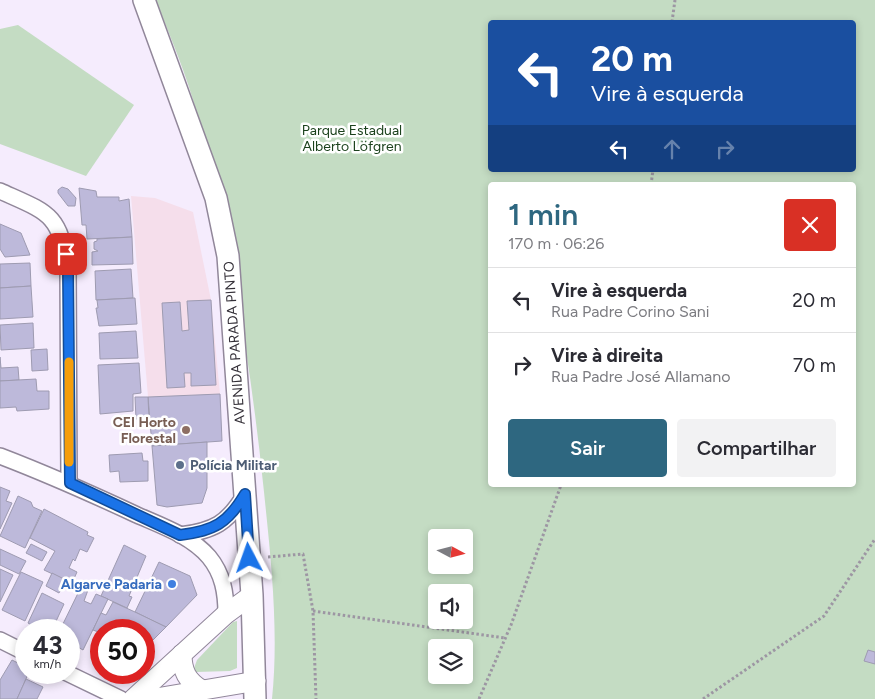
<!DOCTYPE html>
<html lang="pt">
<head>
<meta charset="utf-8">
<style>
	body { margin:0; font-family:Figtree,sans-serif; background:#f2f2f3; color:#2b2b33; height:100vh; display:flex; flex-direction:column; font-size:19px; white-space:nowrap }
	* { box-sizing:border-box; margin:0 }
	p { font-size:16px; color:#7c7c81 }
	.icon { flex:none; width:28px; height:28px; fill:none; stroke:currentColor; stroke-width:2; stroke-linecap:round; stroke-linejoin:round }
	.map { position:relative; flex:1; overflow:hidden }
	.sheet { position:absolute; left:488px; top:182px; width:368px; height:305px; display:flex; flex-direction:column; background:#fff; border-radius:5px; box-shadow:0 2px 8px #0003 }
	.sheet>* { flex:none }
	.banner { position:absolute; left:488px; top:20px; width:368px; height:152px; border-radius:5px; box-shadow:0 2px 8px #0003; background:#1a4fa0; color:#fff; overflow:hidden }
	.needle { width:32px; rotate:97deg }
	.fabs { position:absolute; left:428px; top:529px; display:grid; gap:10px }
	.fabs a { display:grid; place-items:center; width:45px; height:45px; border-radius:5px; background:#fff; box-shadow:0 2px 8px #0003; font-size:25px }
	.speed { position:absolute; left:15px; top:619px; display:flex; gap:10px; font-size:25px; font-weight:700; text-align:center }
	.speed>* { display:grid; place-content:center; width:65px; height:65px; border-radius:50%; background:#fff; box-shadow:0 2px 8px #0003; line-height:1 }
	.speed small { font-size:12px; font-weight:400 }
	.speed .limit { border:8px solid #d22; background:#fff; color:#111 }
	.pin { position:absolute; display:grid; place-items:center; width:42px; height:42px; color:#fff; margin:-21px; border-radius:10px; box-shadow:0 2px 8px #0006 }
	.me { position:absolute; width:55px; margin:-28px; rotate:356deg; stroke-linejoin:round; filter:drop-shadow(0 0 4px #0008) }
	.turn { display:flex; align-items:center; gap:18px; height:105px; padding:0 20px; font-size:22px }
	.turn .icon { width:65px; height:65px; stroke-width:2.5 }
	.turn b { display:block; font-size:35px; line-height:42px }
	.lanes { display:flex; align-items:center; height:48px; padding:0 20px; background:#0003; justify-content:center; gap:25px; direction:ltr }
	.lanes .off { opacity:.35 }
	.round { display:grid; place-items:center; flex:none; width:52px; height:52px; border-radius:5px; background:#f2f2f3 }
	.head { display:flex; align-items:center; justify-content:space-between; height:85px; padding:0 20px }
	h1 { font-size:30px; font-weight:600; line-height:38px; color:#2e6780 }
	.button { display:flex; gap:10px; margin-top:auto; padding:10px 20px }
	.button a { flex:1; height:58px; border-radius:5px; background:#2e6780; color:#fff; font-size:20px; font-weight:600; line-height:58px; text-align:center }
	.button a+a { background:#f2f2f3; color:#2b2b33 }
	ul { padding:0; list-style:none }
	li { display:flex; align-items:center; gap:15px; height:65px; padding:0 20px; border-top:1px solid #e1e1e2 }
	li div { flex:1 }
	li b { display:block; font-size:19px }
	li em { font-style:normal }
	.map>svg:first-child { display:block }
	.commercial { fill:#f5deeb }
	.green { fill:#c4dcc3; fill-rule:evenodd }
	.building { fill:#bdb9da; stroke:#9e9bb1 }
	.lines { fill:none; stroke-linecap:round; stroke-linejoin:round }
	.minor-casing { stroke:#91879a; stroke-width:18 }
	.tertiary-casing { stroke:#91879a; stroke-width:21 }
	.secondary-casing { stroke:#91879a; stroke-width:24 }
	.path { stroke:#9d96a3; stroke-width:3; stroke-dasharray:2.5 2.5; stroke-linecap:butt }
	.minor { stroke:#fff; stroke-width:15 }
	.tertiary { stroke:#fff; stroke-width:19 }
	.secondary { stroke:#fff; stroke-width:21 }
	.route-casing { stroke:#114b97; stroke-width:12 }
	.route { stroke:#1a73e8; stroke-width:9 }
	.slow { stroke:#f59e0b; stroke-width:9 }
	.education-dot { fill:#8d6e63; stroke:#fff; stroke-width:2 }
	.service-dot { fill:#5c6f8a; stroke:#fff; stroke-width:2 }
	.shop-dot { fill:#3f7fe0; stroke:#fff; stroke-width:2 }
	.labels { text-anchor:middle; stroke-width:5; stroke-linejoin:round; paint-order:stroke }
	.park-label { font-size:14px; fill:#1c421d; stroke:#fff }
	.street-label { font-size:14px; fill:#332f37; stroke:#fff }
	.education-label { font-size:14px; font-weight:bold; fill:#785e54; stroke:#fff; text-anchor:end }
	.service-label { font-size:14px; font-weight:bold; fill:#4e5e75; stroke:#fff; text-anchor:start }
	.shop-label { font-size:14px; font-weight:bold; fill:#366cbe; stroke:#fff; text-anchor:end }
</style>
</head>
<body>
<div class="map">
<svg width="875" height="699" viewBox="0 0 875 699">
	<rect width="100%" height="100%" fill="#f5ecfd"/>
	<path class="commercial" d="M131,196L155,198L193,212L211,300L220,394L148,397Z"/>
	<g class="green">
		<path d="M156,0H875V699H272C279,631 271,560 264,492C251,365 230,237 197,114C187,75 170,37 156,0ZM490,22H852V170H490ZM490,185H852V485H490ZM436,538H464V565H436ZM436,592H464V620H436ZM436,648H464V675H436Z"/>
		<path d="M18,25L134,105L86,176L0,144V29Z"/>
		<path d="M237,621V668L230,671L196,672L194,668L197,660L233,622Z"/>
	</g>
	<g class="building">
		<path d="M62,187L68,189L76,198L75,206H68L58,193V190Z"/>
		<path d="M79,188L96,191L97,197H119V201L129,199L132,237L87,239L86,225H82Z"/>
		<path d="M0,224L21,233L30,255L5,257L0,249Z"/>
		<path d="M132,237L133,264L92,265V252L98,251L94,249V242L97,241V239Z"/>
		<path d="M30,263L31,286L0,288V264Z"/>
		<path d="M131,269L133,298L96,300L95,271Z"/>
		<path d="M31,286L33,317L0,319V288Z"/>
		<path d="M135,298L137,324L99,326L96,308H98L97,300Z"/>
		<path d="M211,300L216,385L191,386V373H184L185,387L167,388L162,303L180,302L182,331L189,330L187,301Z"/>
		<path d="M33,323L34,348L1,350L0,325Z"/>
		<path d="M136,331L138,358L100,359L99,333Z"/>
		<path d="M47,349L48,370L32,371L31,350Z"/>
		<path d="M0,357L1,368L18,367L19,380L0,381Z"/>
		<path d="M139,363L141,393L133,394V411L100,414L98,365Z"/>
		<path d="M36,379L37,391H49V409L17,411L16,407L0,408V381Z"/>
		<path d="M220,394L222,441L152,446L148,397Z"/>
		<path d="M135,397H148L149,419H136Z"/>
		<path d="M207,442V488L202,503L167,507L157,505L152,446Z"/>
		<path d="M142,453L143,461H148V481L120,482L119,471L110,472L109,455Z"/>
		<path d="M0,487L10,491L6,501L12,503L0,529Z"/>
		<path d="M18,496L31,502L33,507L42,511L25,548L0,536Z"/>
		<path d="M44,509L88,532L87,535L94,538L87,552L80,549L75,561L73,559L69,568L77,572L72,583L44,570L55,551L30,538Z"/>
		<path d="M31,544L47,552L42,561L26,553Z"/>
		<path d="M124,545L146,556L129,596L132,597L127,608L101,596Z"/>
		<path d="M0,549L26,561L19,574L0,565Z"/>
		<path d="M159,562L190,576L197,595L166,627L135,612Z"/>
		<path d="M0,569L13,575L0,602Z"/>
		<path d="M21,572L43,582L25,621L2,610Z"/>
		<path d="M52,573L66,580L59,593L46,586Z"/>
		<path d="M81,587L88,590L84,601L91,604L96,594L108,599L83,650L69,642V630H60Z"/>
		<path d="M42,593L64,604L52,630H40L28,623Z"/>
		<path d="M113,602L135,612L166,627L144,649V630H101V656L92,651L101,633L93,630L101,613L106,615Z"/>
		<path d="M868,650L875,652V664L864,661Z"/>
		<path d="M12,660L26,667V672H29L17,699H0V680Z"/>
		<path d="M26,679L43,687L37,699H17Z"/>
	</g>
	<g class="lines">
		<g class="minor-casing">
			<g id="minor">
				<path d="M0,191C49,213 59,213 68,268L69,483"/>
				<path d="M0,456C47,474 92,494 137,515C162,526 191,536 209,557C223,574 226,593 226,614"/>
				<path d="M180,535C214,531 228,523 245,494"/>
				<path d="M0,640L26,653"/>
				<path d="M65,672L121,699"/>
			</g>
		</g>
		<g class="tertiary-casing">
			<g id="tertiary">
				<path d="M182,654C182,671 187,681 202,690"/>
				<path d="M133,699L226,614L252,595"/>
				<path d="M150,699L256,681"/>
			</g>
		</g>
		<g class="secondary-casing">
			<path id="secondary" d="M144,0L216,198L228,256L252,595L255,699"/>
		</g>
		<g class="path">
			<path d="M672,22L675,0"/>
			<path d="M651,185L653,170"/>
			<path d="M268,557L303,554L313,611L316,699"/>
			<path d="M313,611L505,638"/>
			<path d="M479,699L511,625L561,485"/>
			<path d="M703,699L824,616L875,539"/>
		</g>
		<use href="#minor" class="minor"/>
		<use href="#tertiary" class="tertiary"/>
		<use href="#secondary" class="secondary"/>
	</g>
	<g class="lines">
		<g class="route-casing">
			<path id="route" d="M66,254L68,268L70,483L180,535C214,531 228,523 245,494L249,558"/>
		</g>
		<use href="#route" class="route"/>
		<path class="slow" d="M69,362V462"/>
	</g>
	<circle class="education-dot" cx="186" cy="430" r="5"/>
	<circle class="service-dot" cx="180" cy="465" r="5"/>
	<circle class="shop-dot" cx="172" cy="584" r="5"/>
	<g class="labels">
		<g class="park-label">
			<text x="352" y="135">Parque Estadual<tspan x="352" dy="16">Alberto Löfgren</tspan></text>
		</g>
		<g class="street-label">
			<text transform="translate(234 343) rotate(-94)" y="5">AVENIDA PARADA PINTO</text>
		</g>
		<g class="education-label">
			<text x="176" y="427">CEI Horto<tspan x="176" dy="16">Florestal</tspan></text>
		</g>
		<g class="service-label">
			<text x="190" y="470">Polícia Militar</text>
		</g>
		<g class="shop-label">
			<text x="162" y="589">Algarve Padaria</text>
		</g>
	</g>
</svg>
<div class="fabs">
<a><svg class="needle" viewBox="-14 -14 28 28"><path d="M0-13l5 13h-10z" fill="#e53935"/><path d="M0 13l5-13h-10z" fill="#7c7c81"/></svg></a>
<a><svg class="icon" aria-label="sound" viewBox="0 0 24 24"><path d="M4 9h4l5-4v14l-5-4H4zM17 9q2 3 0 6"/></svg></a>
<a><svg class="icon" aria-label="layers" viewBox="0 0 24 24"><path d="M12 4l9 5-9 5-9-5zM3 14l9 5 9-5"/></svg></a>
</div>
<div class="speed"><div>43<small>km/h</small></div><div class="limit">50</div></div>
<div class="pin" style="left:66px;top:254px;background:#d93025"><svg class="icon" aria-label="arrive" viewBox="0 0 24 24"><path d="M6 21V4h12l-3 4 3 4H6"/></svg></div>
<svg class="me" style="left:249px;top:558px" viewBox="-20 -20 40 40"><path d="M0-17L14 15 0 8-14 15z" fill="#1a73e8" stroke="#fff" stroke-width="4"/></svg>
<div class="banner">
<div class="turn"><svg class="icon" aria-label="left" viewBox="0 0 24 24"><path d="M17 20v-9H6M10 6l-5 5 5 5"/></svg><div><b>20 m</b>Vire à esquerda</div></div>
<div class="lanes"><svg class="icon" aria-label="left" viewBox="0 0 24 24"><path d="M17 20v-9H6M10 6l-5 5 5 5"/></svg><svg class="icon off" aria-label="ahead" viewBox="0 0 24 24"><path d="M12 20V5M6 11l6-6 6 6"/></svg><svg class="icon off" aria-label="right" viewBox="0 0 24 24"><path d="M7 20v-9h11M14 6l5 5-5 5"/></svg></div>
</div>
<section class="sheet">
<div class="head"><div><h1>1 min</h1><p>170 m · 06:26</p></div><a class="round" style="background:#d93025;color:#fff"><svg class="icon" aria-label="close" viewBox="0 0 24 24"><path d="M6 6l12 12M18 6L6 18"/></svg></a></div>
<ul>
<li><svg class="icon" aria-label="left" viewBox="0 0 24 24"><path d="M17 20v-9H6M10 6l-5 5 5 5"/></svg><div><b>Vire à esquerda</b><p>Rua Padre Corino Sani</p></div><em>20 m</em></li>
<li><svg class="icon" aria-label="right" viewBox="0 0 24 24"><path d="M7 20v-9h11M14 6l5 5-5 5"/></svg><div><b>Vire à direita</b><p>Rua Padre José Allamano</p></div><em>70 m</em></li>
</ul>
<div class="button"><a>Sair</a><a>Compartilhar</a></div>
</section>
</div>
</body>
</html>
